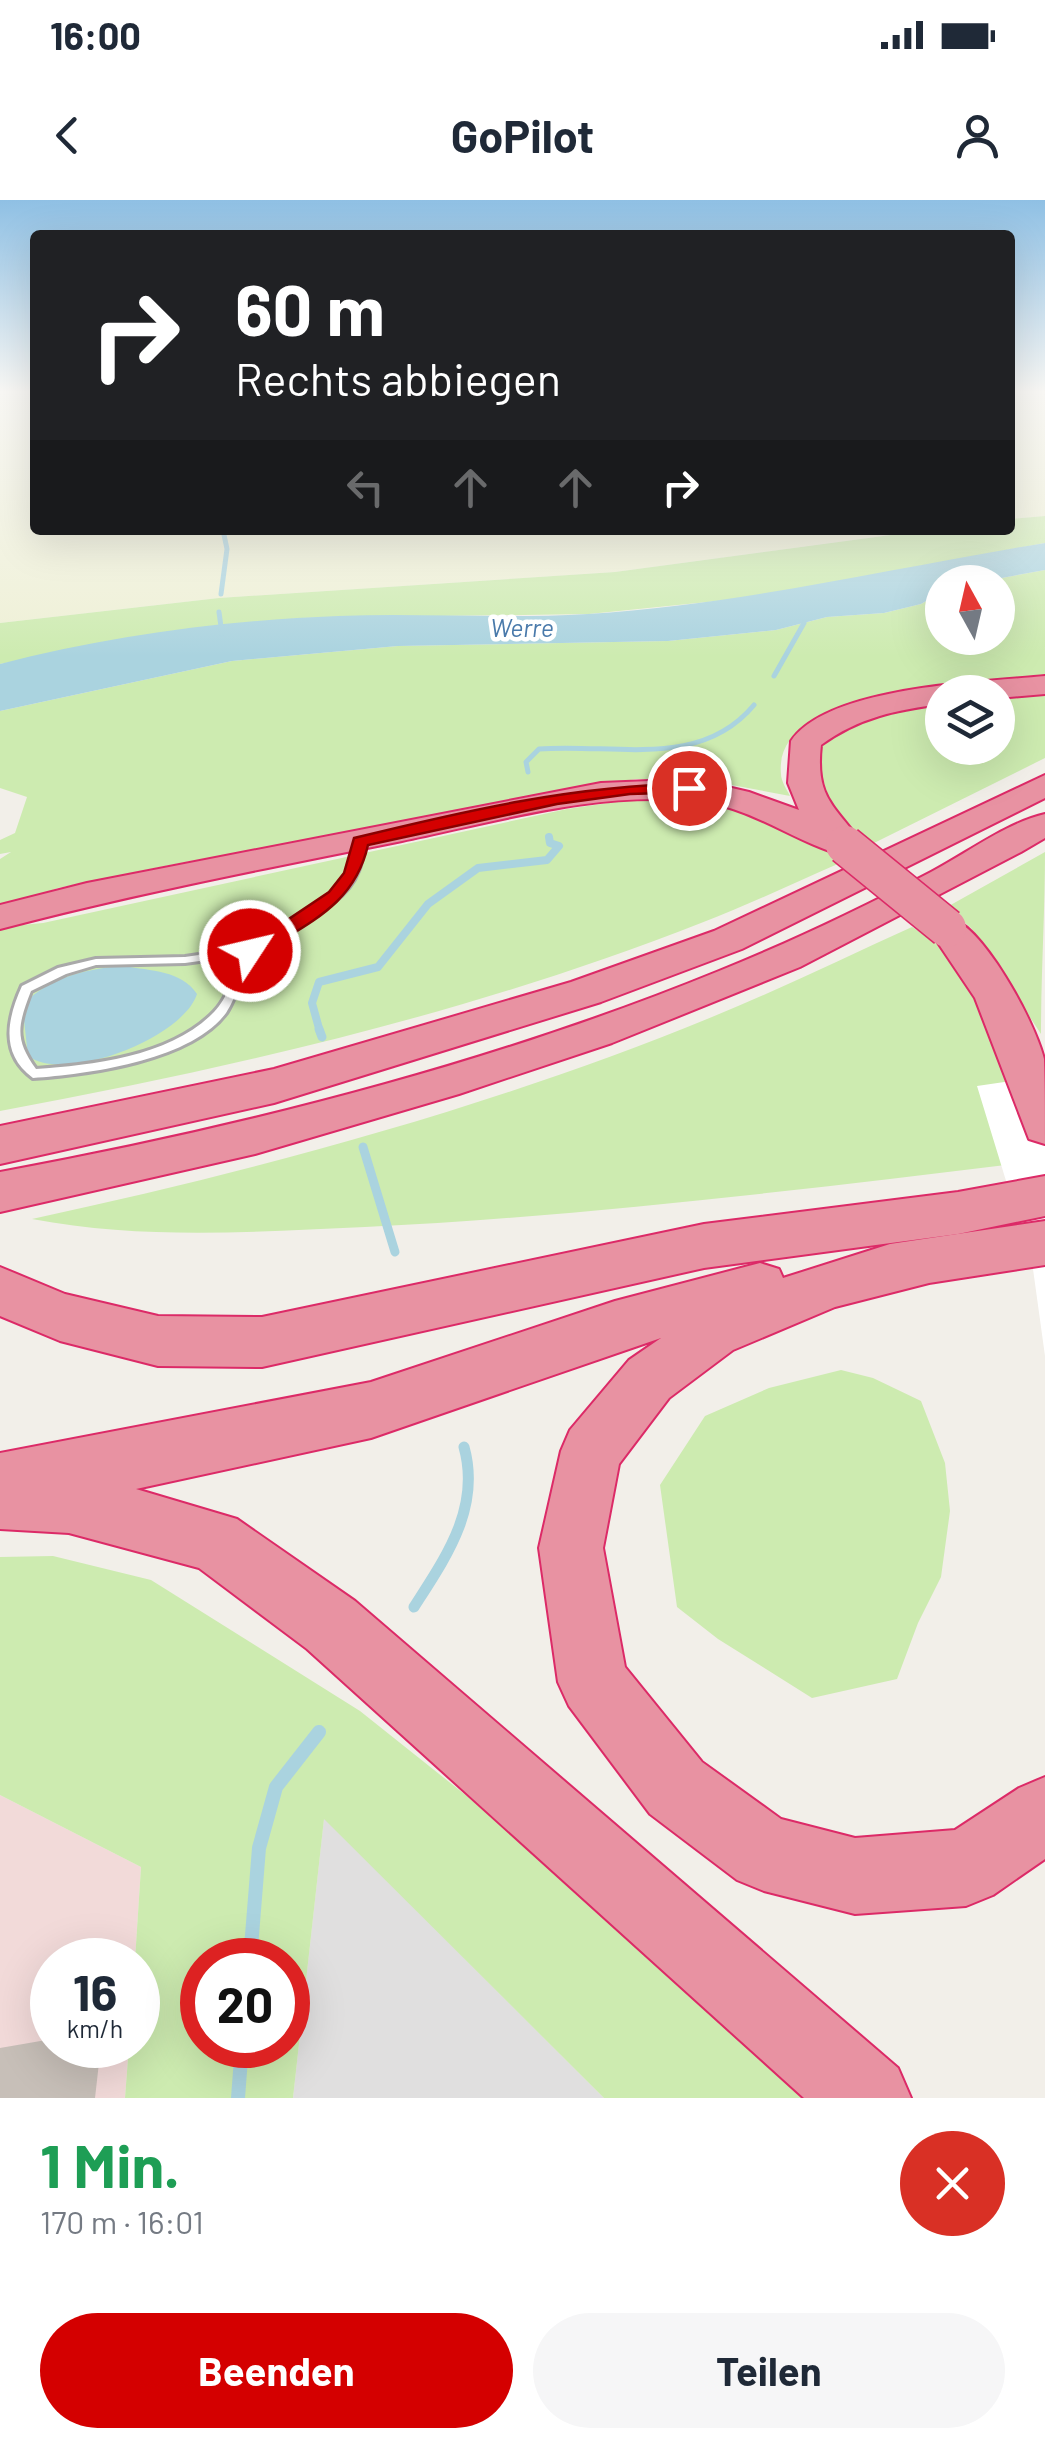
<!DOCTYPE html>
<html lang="de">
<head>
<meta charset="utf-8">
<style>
	body { margin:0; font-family:Barlow,sans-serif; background:#f6f6f7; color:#1f2937; height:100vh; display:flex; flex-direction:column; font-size:38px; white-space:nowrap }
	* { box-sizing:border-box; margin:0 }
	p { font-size:32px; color:#747a83 }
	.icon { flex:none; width:55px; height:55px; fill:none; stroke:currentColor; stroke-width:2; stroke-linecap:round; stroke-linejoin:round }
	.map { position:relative; height:1898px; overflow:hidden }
	.drawer { display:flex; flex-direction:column; background:#fff; flex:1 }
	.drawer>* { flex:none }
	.hud { position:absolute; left:30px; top:30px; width:985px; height:305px; border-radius:10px; box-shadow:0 10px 40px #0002; background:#202124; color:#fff; overflow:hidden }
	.needle { width:65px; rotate:352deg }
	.tools { position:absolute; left:925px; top:365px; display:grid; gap:20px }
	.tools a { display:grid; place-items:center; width:90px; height:90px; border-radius:50%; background:#fff; box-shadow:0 10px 40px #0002; font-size:50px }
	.speed { position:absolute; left:30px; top:1738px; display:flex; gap:20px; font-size:50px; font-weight:700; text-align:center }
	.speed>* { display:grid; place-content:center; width:130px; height:130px; border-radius:50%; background:#fff; box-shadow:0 10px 40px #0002; line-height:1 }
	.speed small { font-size:25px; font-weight:400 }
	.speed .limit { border:15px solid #d22; background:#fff; color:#111 }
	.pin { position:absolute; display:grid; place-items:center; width:85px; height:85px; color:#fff; margin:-42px; border:5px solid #fff; border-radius:50%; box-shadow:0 2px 10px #0007 }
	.me { position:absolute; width:110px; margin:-55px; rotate:55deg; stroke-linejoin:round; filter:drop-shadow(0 0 8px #0008) }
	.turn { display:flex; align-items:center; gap:35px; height:210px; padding:0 40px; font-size:45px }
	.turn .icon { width:130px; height:130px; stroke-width:2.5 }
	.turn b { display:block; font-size:70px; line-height:85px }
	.lanes { display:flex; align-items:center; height:95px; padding:0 40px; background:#0003; justify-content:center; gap:50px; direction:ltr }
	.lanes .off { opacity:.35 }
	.round { display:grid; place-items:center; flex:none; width:105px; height:105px; border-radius:52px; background:#f6f6f7 }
	.summary { display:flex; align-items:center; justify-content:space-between; height:170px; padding:0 40px }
	h1 { font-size:60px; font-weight:700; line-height:75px; color:#1e9e55 }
	.button { display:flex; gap:20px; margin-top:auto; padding:20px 40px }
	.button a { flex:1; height:115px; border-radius:60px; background:#d40000; color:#fff; font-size:40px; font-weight:700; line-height:115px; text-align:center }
	.button a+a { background:#f6f6f7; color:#1f2937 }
	.status { display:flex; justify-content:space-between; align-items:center; height:70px; padding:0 50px; background:#fff; direction:ltr }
	.status svg { height:28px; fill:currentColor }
	header { display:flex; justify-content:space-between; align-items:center; height:130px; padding:0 40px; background:#fff; font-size:45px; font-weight:700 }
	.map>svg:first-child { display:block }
	.residential { fill:#e0dfdf }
	.commercial { fill:#f2dad9 }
	.farmland { fill:#eef0d5 }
	.grass { fill:#cdebb0; fill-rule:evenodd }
	.water { fill:#aad3df }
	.pier { fill:#fff }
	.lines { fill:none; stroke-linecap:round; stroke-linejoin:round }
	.stream-far4 { stroke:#aad3df; stroke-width:5 }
	.stream-far3 { stroke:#aad3df; stroke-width:8 }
	.stream-far2 { stroke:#aad3df; stroke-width:9 }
	.stream-far1 { stroke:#aad3df; stroke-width:11 }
	.stream { stroke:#aad3df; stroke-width:14 }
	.building { fill:#c7bfb8 }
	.lane-casing { stroke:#a9a9a9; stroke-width:6 }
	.highway-casing { stroke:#dc2a67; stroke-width:4 }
	.lane { fill:#fff; fill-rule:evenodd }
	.highway { fill:#e892a2; fill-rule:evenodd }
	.highway-bridge-casing { stroke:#dc2a67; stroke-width:41; stroke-linecap:butt }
	.highway-bridge { stroke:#e892a2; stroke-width:38 }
	.route { fill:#d40000; stroke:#8a0000; stroke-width:2.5 }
	.labels { text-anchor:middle; stroke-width:9; stroke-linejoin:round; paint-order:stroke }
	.far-water-label { font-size:25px; font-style:italic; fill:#4a7aab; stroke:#fff }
</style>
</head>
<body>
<div class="status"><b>16:00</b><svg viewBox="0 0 49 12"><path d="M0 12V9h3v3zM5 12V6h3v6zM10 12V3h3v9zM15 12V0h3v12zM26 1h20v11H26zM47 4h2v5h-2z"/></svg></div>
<header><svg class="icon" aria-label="back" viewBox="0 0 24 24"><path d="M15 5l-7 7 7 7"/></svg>GoPilot<svg class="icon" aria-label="person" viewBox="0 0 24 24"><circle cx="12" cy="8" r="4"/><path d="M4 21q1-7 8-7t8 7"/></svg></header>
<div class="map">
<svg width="1045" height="1898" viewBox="0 0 1045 1898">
	<rect width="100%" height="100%" fill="#f2efe9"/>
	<path class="residential" d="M324,1618L604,1898H293Z"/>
	<path class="commercial" d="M0,1595L141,1667L135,1760H52V1845H129L125,1898H0Z"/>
	<g class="farmland">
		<path d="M0,192H35V330H928L615,372L219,398L0,423Z"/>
		<path d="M1045,192V316L1010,319V195Z"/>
	</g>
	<g class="grass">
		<path d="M1045,316V343L757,397L589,414L301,418L186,430L0,464V423L219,398L615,372L928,330H1010V319Z"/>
		<path d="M1045,370V477C986,483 772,484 781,574C781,581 787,590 790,596L721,583L636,579L170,665L58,688L0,709V659L11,652L0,654V640L15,633L27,597L0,588V511L232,461L398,446L668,441L776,430L827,417L884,413L921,404L942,392V438H998V382H980Z"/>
		<path d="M1045,490V558L868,646C829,609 812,601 820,543C860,510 892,507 942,501V548H998V494Z"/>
		<path d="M643,598H696L798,625L840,663C794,683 748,705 701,723C475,812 237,867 0,911V727L43,723L567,609Z"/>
		<path d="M1045,652C1045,713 1041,773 1041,834L971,728L947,707Z"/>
		<path d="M912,727L947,749L980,792L1030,962C808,989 588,1016 365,1027C253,1032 142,1040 32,1019C263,969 493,907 712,817C780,789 846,757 912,727Z"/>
		<path d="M841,1170L873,1178L921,1201L945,1263L950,1311L941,1377L918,1423L897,1479L812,1498L718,1439L677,1407L660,1285L705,1216L769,1188Z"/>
		<path d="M53,1356L151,1380L360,1511L468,1597L661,1762L813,1898H604L324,1619L293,1898H125L129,1845H138L135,1760L141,1667L0,1595V1357ZM202,1760H288V1845H202Z"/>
	</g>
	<g class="water">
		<path d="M1045,343V370L980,382H942V392L921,404L884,413L827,417L776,430L668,441L398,446L232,461L0,511V464C108,436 226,420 338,416C421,413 505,419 588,414C743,404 892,368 1045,343Z"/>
		<path d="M124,766C151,771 181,770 197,794C183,838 65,884 28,856L24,820L30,798C55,776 91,768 124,766Z"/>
	</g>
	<path class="pier" d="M1045,876V1156L1033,1069L977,886Z"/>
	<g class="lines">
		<g class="stream-far4">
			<path d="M221,394L227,349L223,330"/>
			<path d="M219,412L222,434"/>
			<path d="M774,476L804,423"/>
			<path d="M528,572L526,562L539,549C614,543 700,570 754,505"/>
		</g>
		<path class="stream-far3" d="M320,832L312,803L319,782L378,767L428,704L478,668L547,660L559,646L550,643L549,637"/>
		<g class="stream-far2">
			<path d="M319,829L322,837"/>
			<path d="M363,947L395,1052"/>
		</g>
		<path class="stream-far1" d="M414,1407C446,1357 481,1308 464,1247"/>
		<g class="stream">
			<path d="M250,1760L259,1648L276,1587L319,1532"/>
			<path d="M238,1898L242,1845"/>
		</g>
	</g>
	<path class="building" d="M52,1839V1845H101L95,1898H0V1848Z"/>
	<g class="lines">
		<g class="lane-casing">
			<path id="lane" d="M360,638L365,641C363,651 362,662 358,671C343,711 286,724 257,751C245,763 237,797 226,813C190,861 88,874 33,878C0,854 7,819 22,786L58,768L96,759L185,757L247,748L332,694L348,673L355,641ZM243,755C235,773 228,798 214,812C172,856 94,865 36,869C14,839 18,825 31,791L66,774L96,765L185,763Z"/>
		</g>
		<g class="highway-casing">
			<g id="highway">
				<path d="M1045,476V494L998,498V492H942V504C897,510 859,517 821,545C815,599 835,605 863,645L857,652L845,656C796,643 755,609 703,602C603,589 499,621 402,641C267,668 133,694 0,729V705L87,683L601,583L674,580L706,582L749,592L799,610L788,583L791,541C828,486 983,482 1045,476Z"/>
				<path d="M1045,575V598L742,749L601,802L274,903L0,964V926L274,869L571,782L714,731Z"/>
				<path d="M1045,614V638L1021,652L800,767L612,843L459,894L255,954L0,1012V972C244,927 489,865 719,771C791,742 862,708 931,672C967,653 1006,623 1045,614Z"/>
				<path d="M947,716C983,725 1035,822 1044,859C1045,884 1045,918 1045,944L1029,939L975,798L928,728L933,719Z"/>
				<path d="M1045,976V1016L958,1034L704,1068L262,1167L158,1166L60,1141L0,1116V1067L65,1094L158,1116L262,1117L704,1024L958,992Z"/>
				<path d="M1045,1021V1065L929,1083L835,1107L733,1150L669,1198L619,1264L603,1348L625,1467L702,1562L781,1619L855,1638L955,1630L1019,1588L1045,1577V1659L993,1695L966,1706L855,1714L764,1691L737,1680L650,1614L569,1506L558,1482L539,1348L561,1251L570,1230L629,1160L661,1138L371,1238L136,1289L237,1319L355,1401L898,1868L911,1898H804L307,1449L199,1368L69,1333L0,1329V1253L371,1182L615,1101L760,1063L779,1069L783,1078L890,1044Z"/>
			</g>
		</g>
		<use href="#lane" class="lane"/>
		<use href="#highway" class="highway"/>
		<g class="highway-bridge-casing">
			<path id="highway-bridge" d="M845,645L947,728"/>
		</g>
		<use href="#highway-bridge" class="highway-bridge"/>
	</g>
	<linearGradient id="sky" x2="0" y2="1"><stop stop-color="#8fc0e4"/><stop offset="0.42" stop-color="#f9f8f5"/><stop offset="1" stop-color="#f9f8f5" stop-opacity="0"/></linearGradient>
	<rect width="1045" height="457" fill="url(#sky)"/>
	<path class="route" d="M689,584L697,588L695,592L630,594L557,604L368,645C354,707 306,723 257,756L250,757L241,751L329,692L344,673L354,638C464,611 576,585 689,584Z"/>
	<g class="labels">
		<g class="far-water-label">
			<text x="522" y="437">Werre</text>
		</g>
	</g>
</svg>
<div class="tools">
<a><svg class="needle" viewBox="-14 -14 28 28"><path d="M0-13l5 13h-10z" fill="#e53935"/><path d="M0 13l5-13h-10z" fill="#747a83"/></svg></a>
<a><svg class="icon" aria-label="layers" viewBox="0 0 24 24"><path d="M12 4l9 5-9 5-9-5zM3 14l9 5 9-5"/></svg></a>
</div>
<div class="speed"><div>16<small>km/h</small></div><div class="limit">20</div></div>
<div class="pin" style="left:689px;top:588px;background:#d93025"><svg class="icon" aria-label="arrive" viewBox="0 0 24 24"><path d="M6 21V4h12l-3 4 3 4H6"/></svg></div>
<svg class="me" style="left:250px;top:751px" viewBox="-20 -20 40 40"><circle r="17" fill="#d40000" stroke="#fff" stroke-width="3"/><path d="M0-11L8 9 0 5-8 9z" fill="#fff"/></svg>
<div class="hud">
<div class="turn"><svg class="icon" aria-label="right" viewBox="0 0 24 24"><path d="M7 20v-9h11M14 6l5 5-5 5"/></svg><div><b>60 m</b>Rechts abbiegen</div></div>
<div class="lanes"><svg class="icon off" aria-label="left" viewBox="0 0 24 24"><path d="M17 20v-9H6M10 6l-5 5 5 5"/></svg><svg class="icon off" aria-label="ahead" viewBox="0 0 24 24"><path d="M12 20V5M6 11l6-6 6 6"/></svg><svg class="icon off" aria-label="ahead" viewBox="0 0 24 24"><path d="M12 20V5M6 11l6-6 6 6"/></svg><svg class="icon" aria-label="right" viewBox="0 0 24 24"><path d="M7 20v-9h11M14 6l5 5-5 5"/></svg></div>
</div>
</div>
<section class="drawer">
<div class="summary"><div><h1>1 Min.</h1><p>170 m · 16:01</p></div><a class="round" style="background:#d93025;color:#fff"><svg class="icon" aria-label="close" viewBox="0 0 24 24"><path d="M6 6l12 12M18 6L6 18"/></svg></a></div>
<div class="button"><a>Beenden</a><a>Teilen</a></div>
</section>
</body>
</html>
